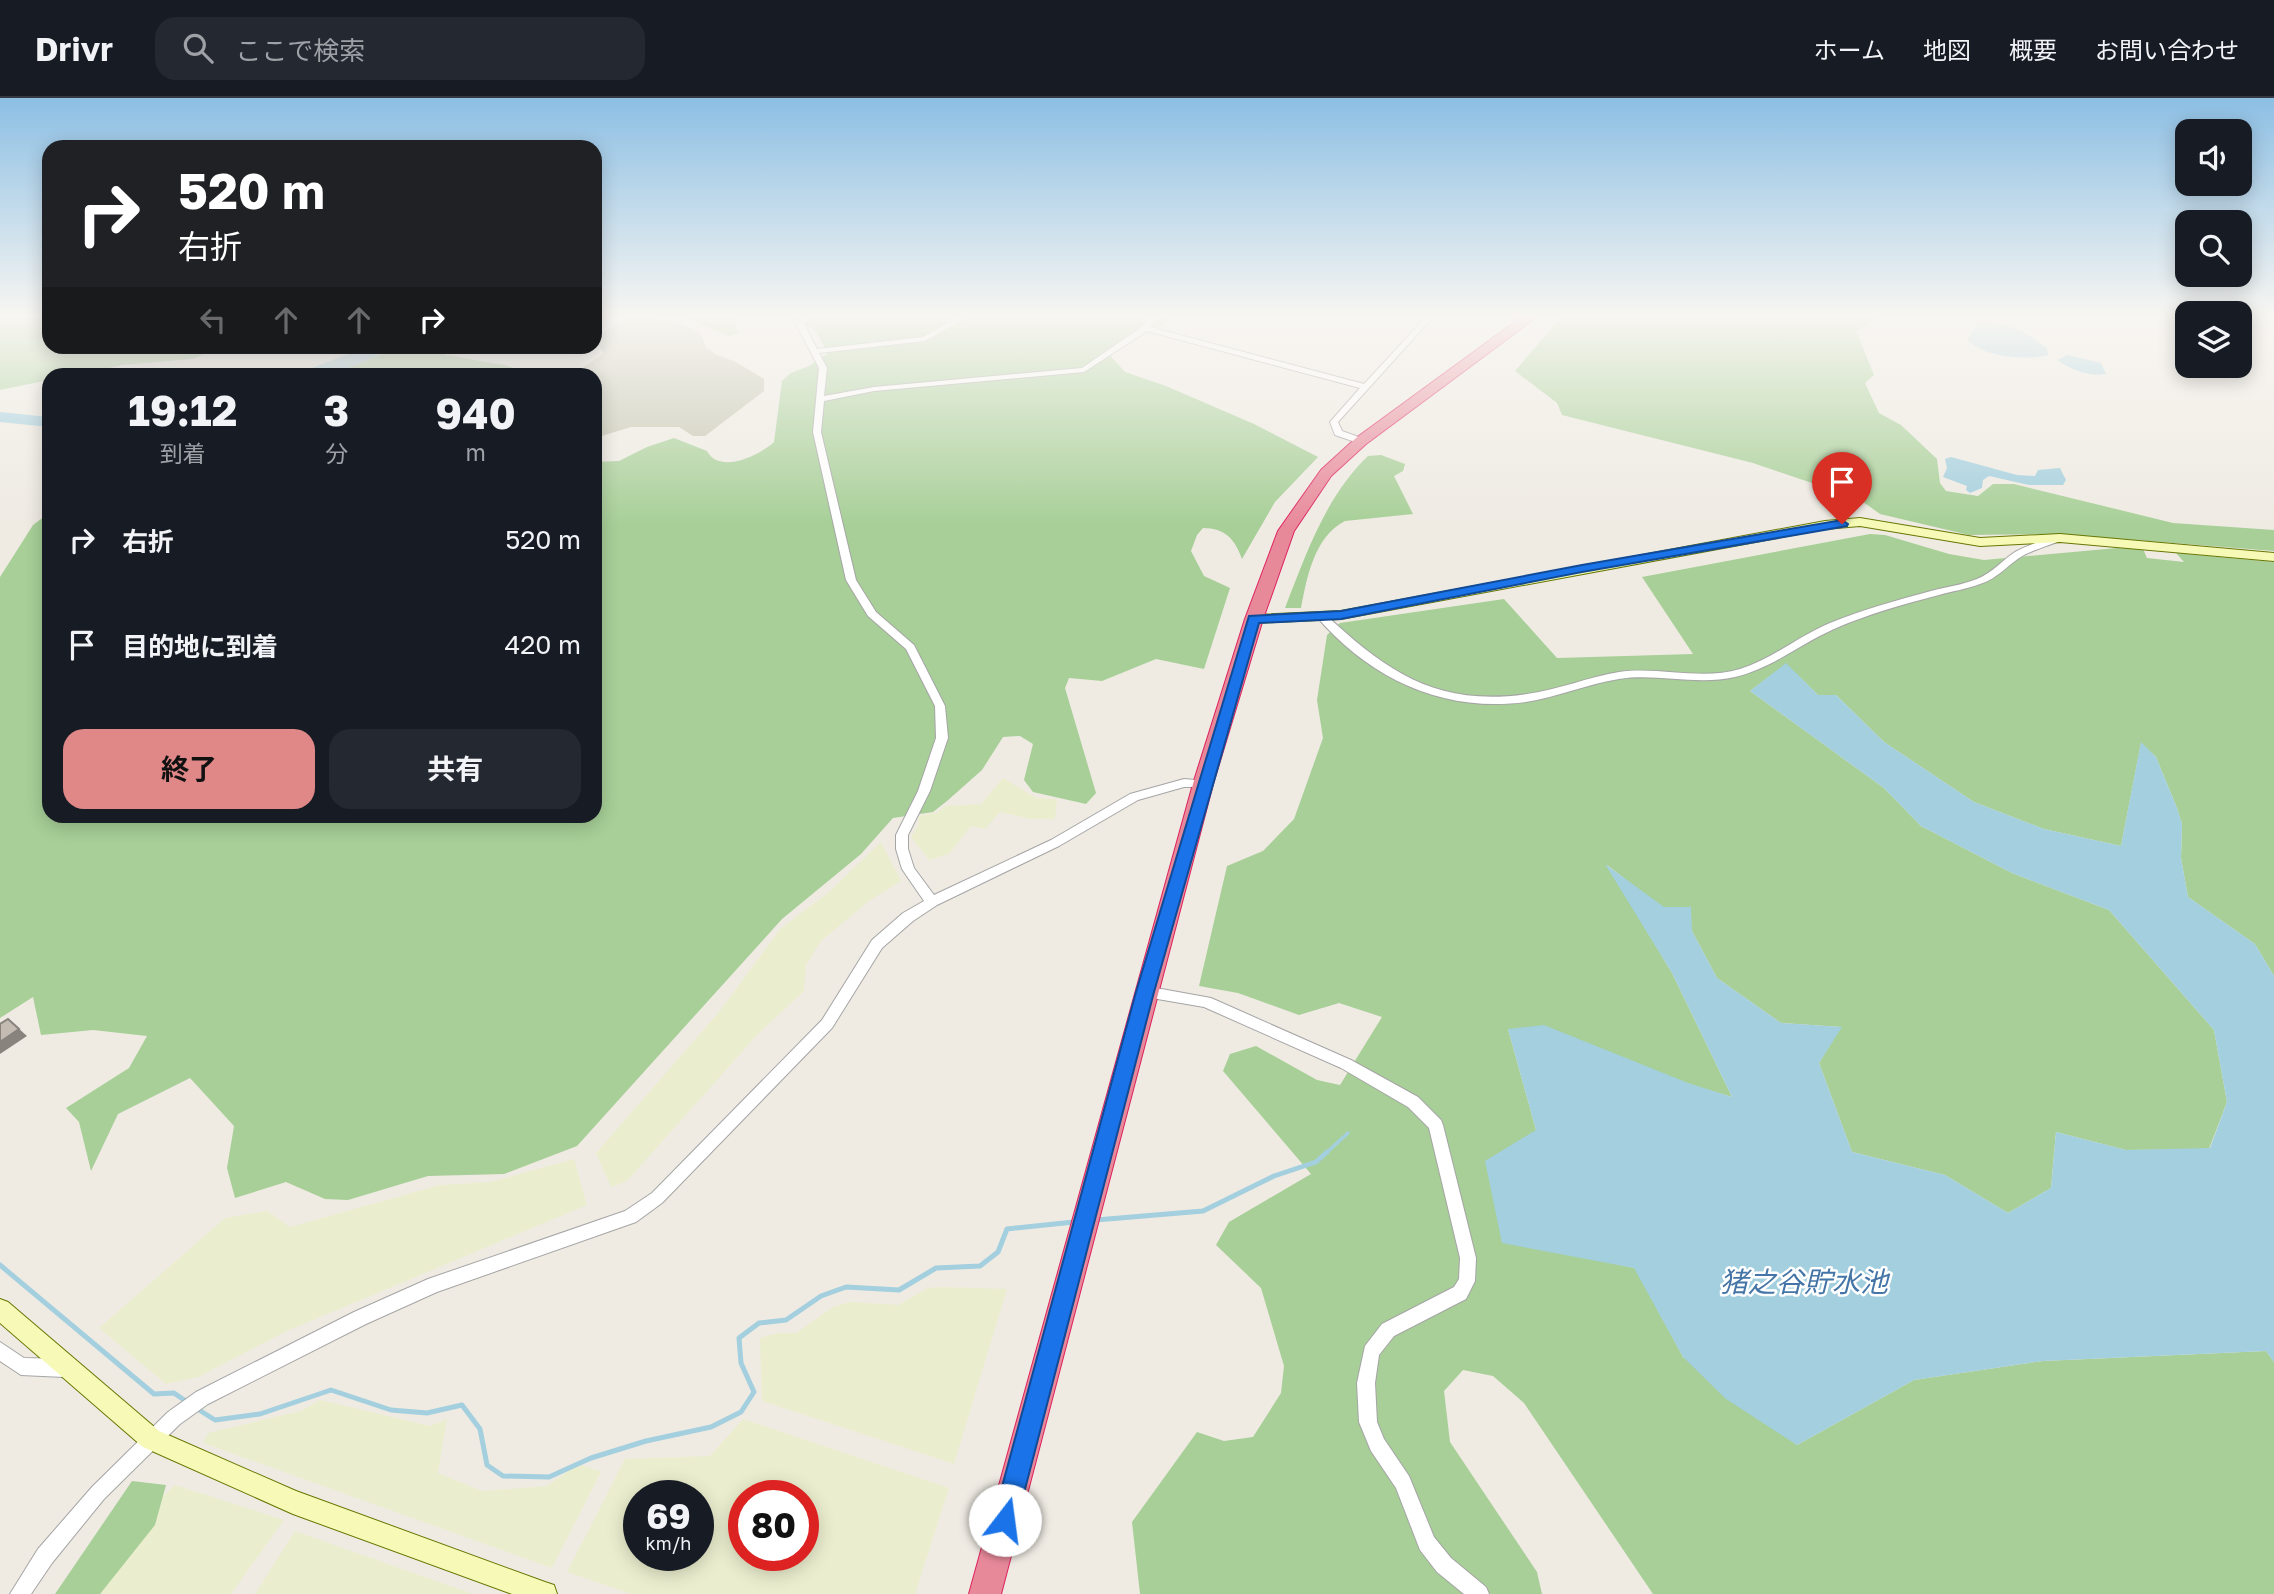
<!DOCTYPE html>
<html lang="ja">
<head>
<meta charset="utf-8">
<style>
	body { margin:0; font-family:"Golos Text","Noto Sans JP",sans-serif; background:#242831; color:#f1f3f6; height:100vh; display:flex; flex-direction:column; font-size:26px; white-space:nowrap }
	* { box-sizing:border-box; margin:0 }
	p { font-size:23px; color:#9ea1a6 }
	.icon { flex:none; width:38px; height:38px; fill:none; stroke:currentColor; stroke-width:2; stroke-linecap:round; stroke-linejoin:round }
	.map { position:relative; flex:1; overflow:hidden }
	.drawer { position:absolute; left:42px; top:270px; width:560px; height:455px; display:flex; flex-direction:column; background:#171b24; border-radius:21px; box-shadow:0 4px 18px #0003 }
	.drawer>* { flex:none }
	.guide { position:absolute; left:42px; top:42px; width:560px; height:214px; border-radius:21px; box-shadow:0 4px 18px #0003; background:#202124; color:#fff; overflow:hidden }
	.buttons { position:absolute; left:2175px; top:21px; display:grid; gap:14px }
	.buttons a { display:grid; place-items:center; width:77px; height:77px; border-radius:14px; background:#171b24; box-shadow:0 4px 18px #0003; font-size:35px }
	.speed { position:absolute; left:623px; top:1382px; display:flex; gap:14px; font-size:35px; font-weight:700; text-align:center }
	.speed>* { display:grid; place-content:center; width:91px; height:91px; border-radius:50%; background:#171b24; box-shadow:0 4px 18px #0003; line-height:1 }
	.speed small { font-size:18px; font-weight:400 }
	.speed .limit { border:10px solid #d22; background:#fff; color:#111 }
	.pin { position:absolute; display:grid; place-items:center; width:60px; height:60px; color:#fff; margin:-72px -30px; border-radius:50% 50% 50% 0; rotate:-45deg; box-shadow:0 0 7px #0007 }
	.pin .icon { rotate:45deg }
	.me { position:absolute; width:77px; margin:-38px; rotate:15deg; stroke-linejoin:round; filter:drop-shadow(0 0 5px #0008) }
	.turn { display:flex; align-items:center; gap:24px; height:147px; padding:0 21px; font-size:32px }
	.turn .icon { width:91px; height:91px; stroke-width:2.5 }
	.turn b { display:block; font-size:49px; line-height:60px }
	.lanes { display:flex; align-items:center; height:66px; padding:0 21px; background:#0003; justify-content:center; gap:35px; direction:ltr }
	.lanes .off { opacity:.35 }
	.eta { display:flex; justify-content:space-evenly; align-items:center; height:119px; text-align:center }
	.eta b { font-size:42px; font-weight:700; line-height:49px }
	.button { display:flex; gap:14px; margin-top:auto; padding:14px 21px }
	.button a { flex:1; height:80px; border-radius:21px; background:#e08787; color:#111; font-size:28px; font-weight:700; line-height:80px; text-align:center }
	.button a+a { background:#242831; color:#f1f3f6 }
	ul { padding:0; list-style:none }
	li { display:flex; align-items:center; gap:21px; height:105px; padding:0 21px }
	li div { flex:1 }
	li b { display:block; font-size:26px }
	li em { font-style:normal }
	header { display:flex; align-items:center; gap:42px; box-sizing:border-box; height:98px; padding:0 35px; background:#171b24; border-bottom:2px solid #363941 }
	header strong { font-size:33px }
	nav { display:flex; gap:38px; margin-inline-start:auto; font-size:24px }
	.search { width:490px; height:63px; background:#242831; display:flex; align-items:center; gap:18px; box-sizing:border-box; padding:0 24px; border-radius:21px; color:#9ea1a6; font-size:26px }
	.map>svg:first-child { display:block }
	.construction { fill:#c3c4af }
	.farmland { fill:#ebeece; fill-rule:evenodd }
	.forest { fill:#a7cf97 }
	.water { fill:#a3cfde }
	.lines { fill:none; stroke-linecap:round; stroke-linejoin:round }
	.stream-far1 { stroke:#a3cfde; stroke-width:3.5 }
	.stream { stroke:#a3cfde; stroke-width:5 }
	.river { fill:#a3cfde; fill-rule:evenodd }
	.street-casing { stroke:#a5a5a5; stroke-width:2 }
	.secondary-casing { stroke:#687703; stroke-width:2 }
	.highway-casing { stroke:#dd215e; stroke-width:2 }
	.street { fill:#fff; fill-rule:evenodd }
	.secondary { fill:#f6fab6; fill-rule:evenodd }
	.highway { fill:#e8899a; fill-rule:evenodd }
	.shaded-wall { fill:#89837d }
	.building { fill:#c4bbb3; stroke:#89837d; stroke-width:2 }
	.route { fill:#1a73e8; stroke:#114b97; stroke-width:2 }
	.labels { text-anchor:middle; stroke-width:5; stroke-linejoin:round; paint-order:stroke }
	.near-water-label { font-size:28px; font-style:italic; fill:#4575a7; stroke:#fff }
</style>
</head>
<body>
<header>
<strong>Drivr</strong>
<div class="search"><svg class="icon" aria-label="search" viewBox="0 0 24 24"><circle cx="10" cy="10" r="6"/><path d="M15 15l6 6"/></svg>ここで検索</div>
<nav><a>ホーム</a><a>地図</a><a>概要</a><a>お問い合わせ</a></nav>
</header>
<div class="map">
<svg width="2274" height="1496" viewBox="0 0 2274 1496">
	<rect width="100%" height="100%" fill="#efebe3"/>
	<path class="construction" d="M628,218L675,223L700,235L706,249L715,256L736,264L764,281V293L705,338H693L679,329H631L595,340V276H574L604,255L595,241Z"/>
	<g class="farmland">
		<path d="M1003,680L1036,700L1057,701L1055,721H1030L1000,714L985,731L971,728L949,756L929,762L911,739L919,726L918,718L936,715L945,708L981,706Z"/>
		<path d="M881,744L901,783L869,803L821,843L806,867L804,893L758,936L627,1083L611,1089L596,1055L719,914L781,830L828,795Z"/>
		<path d="M574,1061L587,1107L287,1233L198,1279L166,1286L99,1230L225,1120L267,1113L290,1129L440,1087L491,1084Z"/>
		<path d="M942,1189L1007,1191L954,1366L762,1303L760,1240L778,1235H796L833,1209L850,1204L898,1207L928,1190Z"/>
		<path d="M320,1302L430,1328L447,1321L438,1375L482,1393L547,1388L578,1366L601,1374L552,1470L203,1345L208,1335L301,1313Z"/>
		<path d="M743,1321L949,1390L915,1496H631L567,1474L625,1361L710,1358ZM698,1398V1458H639V1398ZM803,1398V1458H744V1398Z"/>
		<path d="M175,1387L284,1422L231,1496H91L149,1411Z"/>
		<path d="M295,1433L473,1496H255Z"/>
	</g>
	<g class="forest">
		<path d="M0,218H49V248L223,249L192,261L123,267L82,276H49V282L0,292Z"/>
		<path d="M681,218H732L739,235L729,238Z"/>
		<path d="M786,218H1178L1109,256L1125,274L1166,288L1254,326L1318,359L1275,404L1242,461C1235,441 1225,430 1203,430L1197,437L1191,453L1204,478L1230,490L1204,571L1156,561L1102,583L1069,580L1065,590L1096,695L1086,706L1033,694L1024,682L1033,646L1020,638L1003,639L982,672L947,703L933,714L893,720L861,756L782,821L577,1048L504,1076L428,1078L348,1102L325,1101L286,1084L235,1100L227,1070L234,1028L190,980L118,1016L91,1073L79,1024L66,1010L129,970L147,938L93,932L41,937L33,899L0,920V479L33,427L49,415V718H595V364L619,363L647,349L674,340L707,353C720,377 760,357 774,344L782,283L791,275L809,268L828,255L815,232Z"/>
		<path d="M1562,218H1883L1856,233L1874,277L1865,285L1879,315L1901,327L1937,361L1940,385L1946,393L1978,398L1993,386H2014L2173,425L2274,432V453L2059,436L1969,437L1880,416L1859,401L1753,365L1562,317L1557,305L1515,273Z"/>
		<path d="M399,249H429L446,257L504,267L533,276H333Z"/>
		<path d="M1381,357L1405,366L1403,373L1394,378L1413,416L1345,423C1314,439 1307,479 1301,510H1285C1306,456 1326,398 1368,358Z"/>
		<path d="M1870,436L1885,437L1949,456L1984,462L2117,450L2143,451L2147,460L2184,464L2176,455L2274,464V878L2255,846L2188,799L2181,760L2182,726L2177,710L2156,659L2141,645L2121,748L2044,731L1974,704L1884,644L1836,597H1818L1786,566L1750,593L1884,690L1921,728L2012,775L2109,812L2214,932L2227,1004L2209,1051L2126,1052L2056,1034L2051,1090L2008,1115L1945,1077L1852,1054L1819,965L1841,929L1781,925L1717,880L1692,833L1607,767L1672,875L1732,999L1508,931L1536,1032L1576,1158L1635,1170L1683,1259L1797,1347L1914,1282L2043,1263L2266,1253L2274,1264V1496H1653L1524,1305L1493,1278L1463,1272L1444,1293L1450,1344L1537,1474L1542,1496H1140L1132,1424L1197,1334L1224,1343L1253,1339L1281,1295L1284,1268L1261,1190L1216,1147L1229,1124L1311,1076L1223,973L1230,956L1256,948L1317,982L1340,987L1382,919L1339,905L1299,917L1238,895L1199,888L1227,768L1263,753L1294,721L1323,640L1317,602L1327,537L1340,525L1504,501L1557,560L1693,556L1642,479Z"/>
		<path d="M132,1383L166,1387L155,1427L100,1496H55Z"/>
	</g>
	<g class="water">
		<path d="M1986,221L2022,233L2047,250L2048,257C2027,263 1981,259 1967,241L1976,229L1973,222Z"/>
		<path d="M2067,257L2101,265L2106,276C2092,279 2069,272 2058,262Z"/>
		<path d="M1951,359L2017,377L2035,378L2038,372L2060,370L2066,382L2063,387H2029L1989,378L1983,382L1982,390L1970,395L1966,392L1967,388L1943,379L1947,370L1945,361Z"/>
		<path d="M1786,565L1818,597H1836L1884,644L1974,704L2044,731L2121,748L2141,644L2156,659L2177,710L2182,726L2181,760L2188,799L2255,846L2274,878V1264L2266,1253L2043,1263L1914,1282L1797,1347L1726,1301L1683,1259L1634,1170L1502,1145L1485,1063L1536,1032L1508,931L1544,927L1688,985L1732,999L1672,875L1605,766L1664,809H1691L1692,833L1717,880L1781,925L1842,929L1819,965L1852,1054L1945,1077L2008,1115L2051,1090L2056,1034L2126,1052L2210,1050L2227,1004L2214,932L2109,812L2012,775L1921,728L1884,690L1750,593Z"/>
	</g>
	<g class="lines">
		<path class="stream-far1" d="M1325,1056L1348,1035"/>
		<g class="stream">
			<path d="M1096,1122L1203,1113L1274,1078L1316,1064L1327,1054"/>
			<path d="M0,1167L154,1296L174,1295L187,1304"/>
			<path d="M196,1310L215,1322L260,1316L331,1292L391,1312L427,1315L462,1307L480,1331L487,1367L503,1378L549,1379L591,1360L646,1343L711,1329L741,1314L754,1294L741,1265L739,1240L759,1225L786,1222L821,1198L846,1189L899,1192L936,1170L980,1168L998,1154L1007,1131L1074,1124"/>
		</g>
		<g class="river">
			<path d="M370,248H390C367,268 325,279 296,276Z"/>
			<path d="M0,314L49,319V329L0,324Z"/>
		</g>
		<g class="street-casing">
			<g id="street">
				<path d="M805,218H813L804,226L817,251L923,239L960,218H969L925,243L819,255L827,270L824,298L874,289L1082,270L1143,228L1150,218H1157L1150,229L1364,286L1427,218H1434L1338,324L1342,333L1364,341L1365,343L1361,346L1335,337L1330,324L1360,290L1147,233L1084,274L874,293L824,303L821,334L856,482L876,514L914,547L945,608L948,640L930,693L908,737V751L914,770L934,797L1051,742L1130,696L1184,681L1207,683L1209,686L1207,689H1184L1138,702L1059,748L937,807L913,823L882,850L832,930L662,1105L636,1124L437,1194L366,1226L208,1306L180,1326L104,1401L52,1465L31,1496H10L38,1451L92,1389L168,1314L196,1294L354,1214L428,1181L625,1113L652,1095L822,922L872,842L903,815L924,803L902,771L896,751V737L918,693L936,640L935,608L906,551L868,518L846,482L813,334L819,270L796,226Z"/>
				<path d="M2060,437L2063,438V442C2050,447 2036,451 2024,457C2008,466 1999,480 1980,486C1967,491 1953,493 1939,497C1904,506 1868,516 1834,531C1800,546 1771,571 1735,579C1697,588 1657,575 1619,581C1587,586 1558,599 1526,604C1443,615 1370,581 1316,518L1317,516H1325C1387,574 1437,609 1527,596C1558,592 1588,579 1619,574C1659,568 1701,583 1740,571C1772,561 1799,538 1830,525C1862,512 1897,502 1931,493C1946,489 1962,487 1977,481C1994,474 2001,463 2015,454C2028,447 2046,441 2060,437Z"/>
				<path d="M1145,888L1211,900L1351,962L1418,999L1441,1022L1443,1027L1476,1160L1475,1183L1466,1201L1394,1238L1379,1257L1375,1285L1377,1324L1384,1341L1409,1378L1434,1439L1451,1460L1486,1489L1489,1496H1464L1437,1474L1420,1452L1396,1390L1371,1353L1359,1324L1357,1285L1365,1248L1382,1226L1454,1189L1459,1181L1460,1160L1429,1030L1408,1009L1341,970L1204,909L1140,898L1138,894L1140,890Z"/>
				<path d="M0,1244L24,1260L64,1261L70,1264L73,1270L70,1276L64,1279L21,1277L0,1263Z"/>
			</g>
		</g>
		<g class="secondary-casing">
			<g id="secondary">
				<path d="M1860,420L1980,440L2060,436L2274,455V463L2060,444L1980,448L1860,428L1825,431L1341,521L1254,525L1247,521L1254,517L1341,513L1825,423Z"/>
				<path d="M0,1201L8,1204L159,1333L296,1393L545,1484L554,1487L557,1496H512L293,1416L143,1349L0,1225Z"/>
			</g>
		</g>
		<g class="highway-casing">
			<path id="highway" d="M1523,218H1538L1366,346L1331,378L1294,433L1263,521L1213,686L1001,1496H969L1193,686L1245,521L1278,433L1321,372L1356,340Z"/>
		</g>
		<use href="#street" class="street"/>
		<use href="#secondary" class="secondary"/>
		<use href="#highway" class="highway"/>
	</g>
	<path class="shaded-wall" d="M8,921L27,938L0,956V944Z"/>
	<path class="building" d="M8,921L19,931L0,944V926Z"/>
	<linearGradient id="sky" x2="0" y2="1"><stop stop-color="#8cbfe4"/><stop offset="0.51" stop-color="#f8f6f2"/><stop offset="1" stop-color="#f8f6f2" stop-opacity="0"/></linearGradient>
	<rect width="2274" height="428" fill="url(#sky)"/>
	<path class="route" d="M1842,422L1848,426L1847,428L1582,474L1341,521L1259,525L1154,894L1017,1422L1014,1430L1005,1434L997,1430L993,1422L1136,894L1249,518L1341,513L1582,467Z"/>
	<g class="labels">
		<g class="near-water-label">
			<text x="1804" y="1194">猪之谷貯水池</text>
		</g>
	</g>
</svg>
<div class="buttons">
<a><svg class="icon" aria-label="sound" viewBox="0 0 24 24"><path d="M4 9h4l5-4v14l-5-4H4zM17 9q2 3 0 6"/></svg></a>
<a><svg class="icon" aria-label="search" viewBox="0 0 24 24"><circle cx="10" cy="10" r="6"/><path d="M15 15l6 6"/></svg></a>
<a><svg class="icon" aria-label="layers" viewBox="0 0 24 24"><path d="M12 4l9 5-9 5-9-5zM3 14l9 5 9-5"/></svg></a>
</div>
<div class="speed"><div>69<small>km/h</small></div><div class="limit">80</div></div>
<div class="pin" style="left:1842px;top:426px;background:#d93025"><svg class="icon" aria-label="arrive" viewBox="0 0 24 24"><path d="M6 21V4h12l-3 4 3 4H6"/></svg></div>
<svg class="me" style="left:1005px;top:1422px" viewBox="-20 -20 40 40"><circle r="19" fill="#fff"/><path d="M0-13L10 11 0 6-10 11z" fill="#1a73e8"/></svg>
<div class="guide">
<div class="turn"><svg class="icon" aria-label="right" viewBox="0 0 24 24"><path d="M7 20v-9h11M14 6l5 5-5 5"/></svg><div><b>520 m</b>右折</div></div>
<div class="lanes"><svg class="icon off" aria-label="left" viewBox="0 0 24 24"><path d="M17 20v-9H6M10 6l-5 5 5 5"/></svg><svg class="icon off" aria-label="ahead" viewBox="0 0 24 24"><path d="M12 20V5M6 11l6-6 6 6"/></svg><svg class="icon off" aria-label="ahead" viewBox="0 0 24 24"><path d="M12 20V5M6 11l6-6 6 6"/></svg><svg class="icon" aria-label="right" viewBox="0 0 24 24"><path d="M7 20v-9h11M14 6l5 5-5 5"/></svg></div>
</div>
<section class="drawer">
<div class="eta">
<div><b>19:12</b><p>到着</p></div>
<div><b>3</b><p>分</p></div>
<div><b>940</b><p>m</p></div>
</div>
<ul>
<li><svg class="icon" aria-label="right" viewBox="0 0 24 24"><path d="M7 20v-9h11M14 6l5 5-5 5"/></svg><div><b>右折</b></div><em>520 m</em></li>
<li><svg class="icon" aria-label="arrive" viewBox="0 0 24 24"><path d="M6 21V4h12l-3 4 3 4H6"/></svg><div><b>目的地に到着</b></div><em>420 m</em></li>
</ul>
<div class="button"><a>終了</a><a>共有</a></div>
</section>
</div>
</body>
</html>
